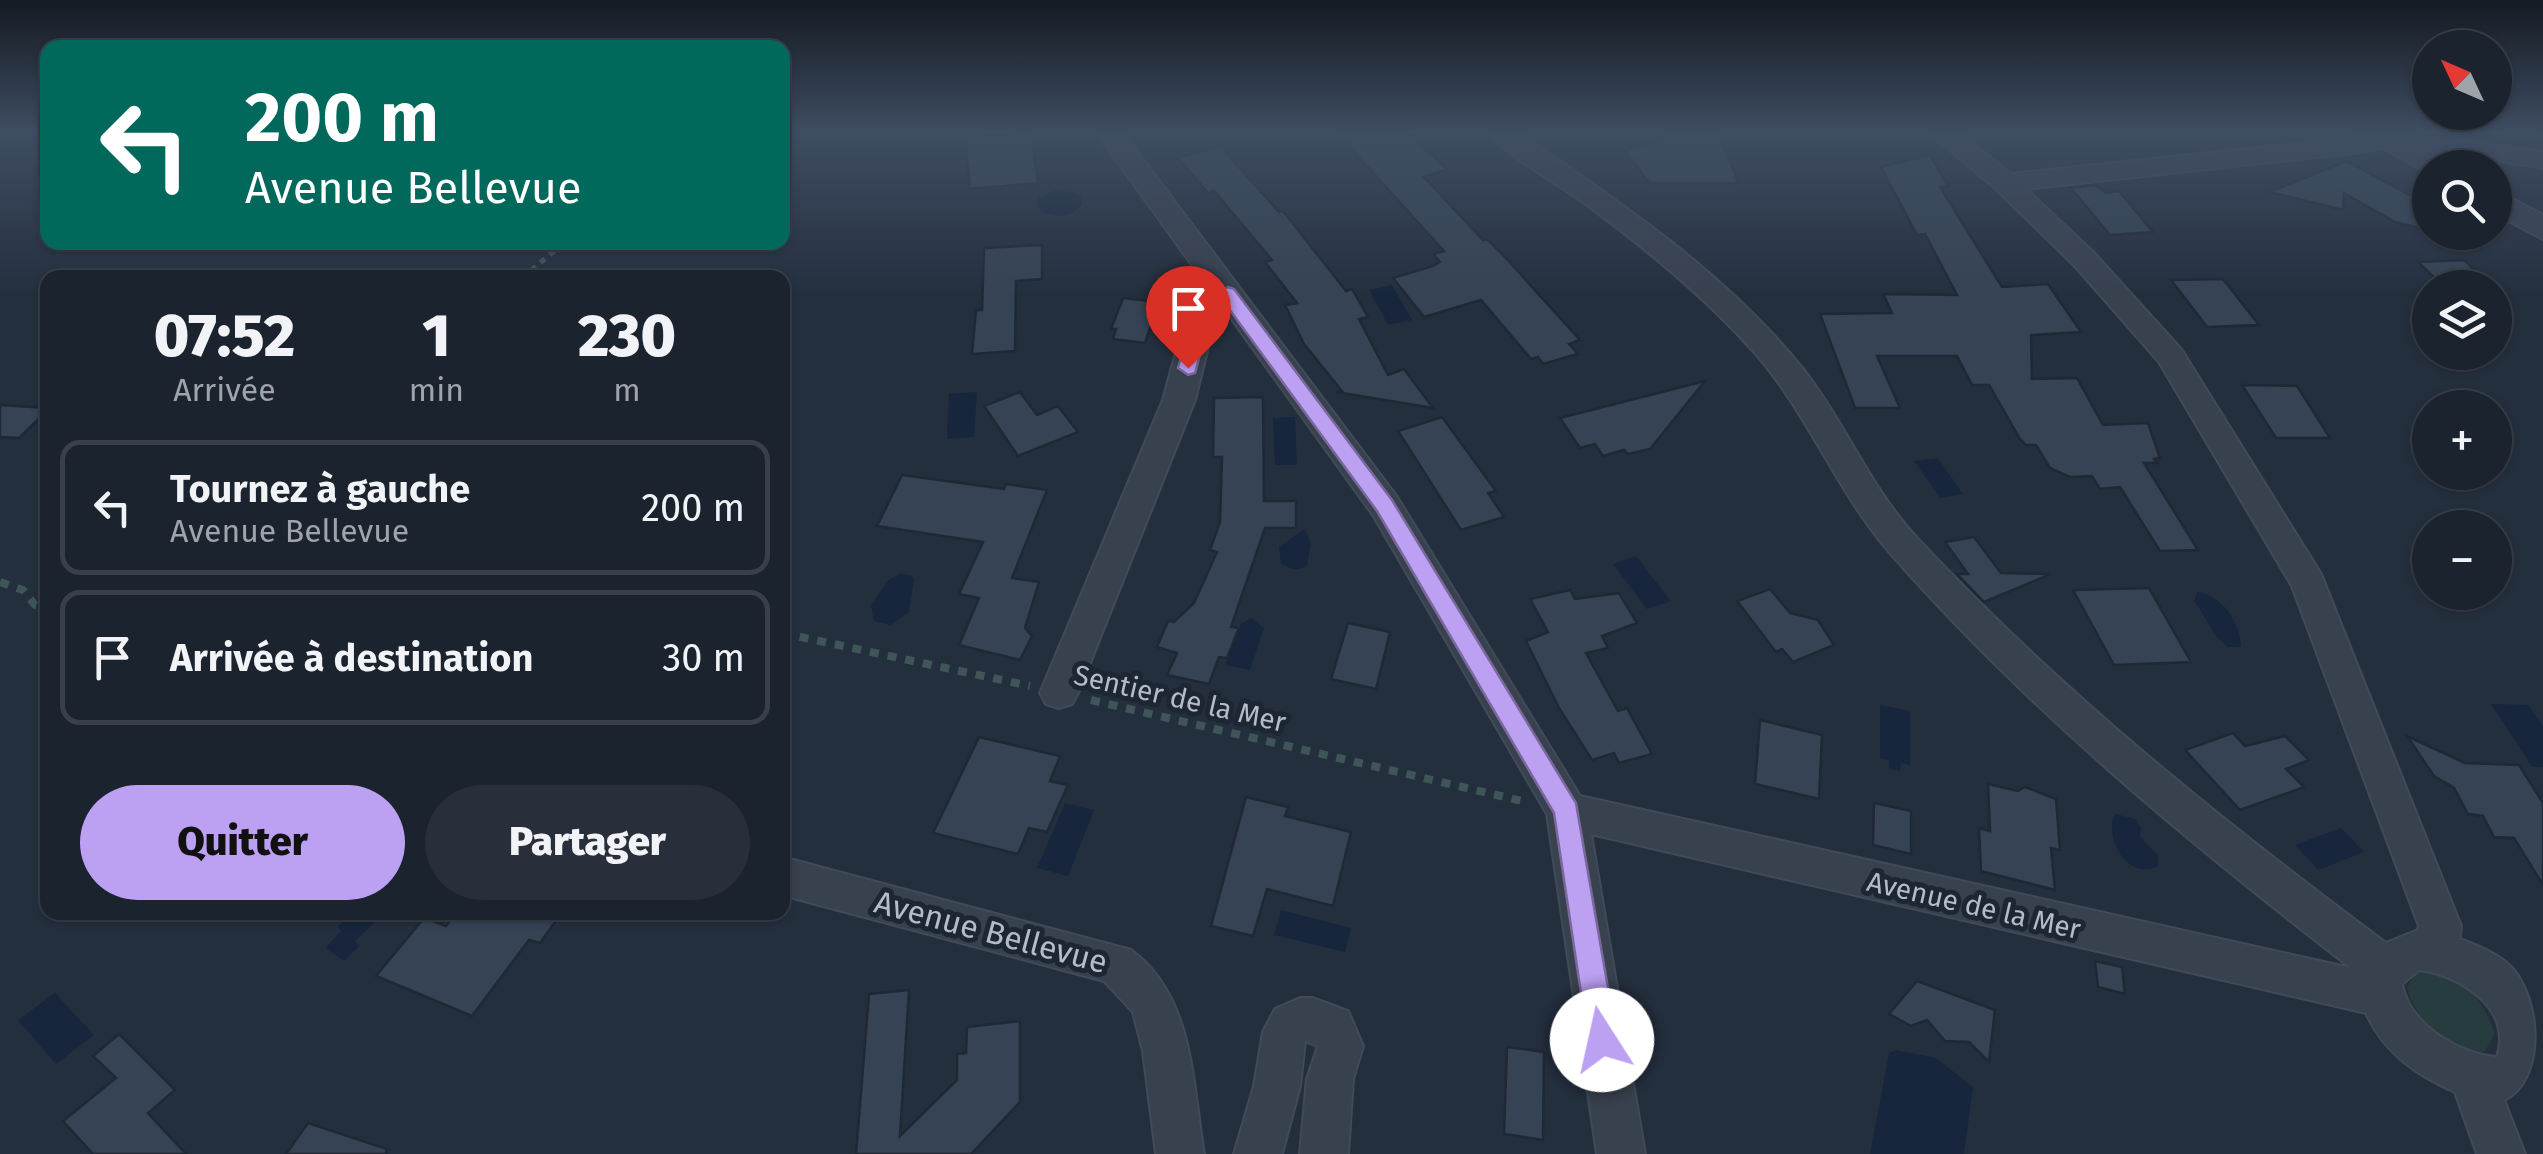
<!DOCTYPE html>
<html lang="fr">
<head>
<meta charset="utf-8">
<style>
	body { margin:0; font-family:"Fira Sans",sans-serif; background:#282f3a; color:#f1f3f6; height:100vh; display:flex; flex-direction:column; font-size:38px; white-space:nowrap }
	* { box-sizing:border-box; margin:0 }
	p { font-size:32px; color:#a0a4aa }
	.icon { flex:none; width:55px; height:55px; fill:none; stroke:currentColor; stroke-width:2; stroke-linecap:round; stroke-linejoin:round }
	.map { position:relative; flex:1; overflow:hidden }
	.sheet { position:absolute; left:40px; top:270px; width:750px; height:650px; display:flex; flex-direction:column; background:#1b232e; border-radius:20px; box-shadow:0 2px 8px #0004,0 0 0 2px #39404a }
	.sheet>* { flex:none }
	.banner { position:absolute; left:40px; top:40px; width:750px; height:210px; border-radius:20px; box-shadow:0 2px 8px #0004,0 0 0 2px #39404a; background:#00695c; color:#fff; overflow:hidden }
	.needle { width:65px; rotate:314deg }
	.fabs { position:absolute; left:2412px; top:30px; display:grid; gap:20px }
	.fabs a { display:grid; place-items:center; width:100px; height:100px; border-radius:50%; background:#1b232e; box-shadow:0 2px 8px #0004,0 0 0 2px #39404a; font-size:50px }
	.pin { position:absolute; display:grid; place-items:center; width:85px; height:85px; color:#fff; margin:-102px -42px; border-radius:50% 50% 50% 0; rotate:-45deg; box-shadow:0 0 10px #0007 }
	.pin .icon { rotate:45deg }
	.me { position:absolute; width:110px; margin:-55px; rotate:350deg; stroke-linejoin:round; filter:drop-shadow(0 0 8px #0008) }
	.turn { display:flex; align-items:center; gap:35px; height:210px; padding:0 40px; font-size:45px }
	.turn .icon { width:130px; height:130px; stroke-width:2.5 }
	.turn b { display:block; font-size:70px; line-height:85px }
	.eta { display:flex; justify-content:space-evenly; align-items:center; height:170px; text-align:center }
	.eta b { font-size:60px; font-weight:800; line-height:70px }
	.button { display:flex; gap:20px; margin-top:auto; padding:20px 40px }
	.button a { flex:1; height:115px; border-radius:60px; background:#bca0f2; color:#111; font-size:40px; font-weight:800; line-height:115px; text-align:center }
	.button a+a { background:#282f3a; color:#f1f3f6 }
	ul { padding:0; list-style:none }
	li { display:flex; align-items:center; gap:30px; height:135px; margin:0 20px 15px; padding:0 20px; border:5px solid #39404a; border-radius:20px }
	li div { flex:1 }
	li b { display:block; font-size:38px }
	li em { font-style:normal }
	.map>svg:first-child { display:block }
	.green { fill:#263c3f }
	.water { fill:#17263c }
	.building { fill:#364354; stroke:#1f2835; stroke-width:2.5 }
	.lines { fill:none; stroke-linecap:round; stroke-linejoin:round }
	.minor-casing { stroke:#414a57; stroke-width:4 }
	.tertiary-casing { stroke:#414a57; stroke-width:4 }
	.path-far1 { stroke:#3f5557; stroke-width:5; stroke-dasharray:6 6; stroke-linecap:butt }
	.path { stroke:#3f5557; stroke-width:8; stroke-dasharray:9 9; stroke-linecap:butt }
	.minor { fill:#38414e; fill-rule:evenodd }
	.tertiary { fill:#38414e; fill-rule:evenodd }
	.route { fill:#bca0f2; stroke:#7a689d; stroke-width:2.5 }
	.labels { text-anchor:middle; stroke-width:10; stroke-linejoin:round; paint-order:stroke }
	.street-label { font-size:28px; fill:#b4bcc9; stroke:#1d2633 }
	.near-street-label { font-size:32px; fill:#b4bcc9; stroke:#1d2633 }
</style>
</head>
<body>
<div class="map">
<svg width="2543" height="1154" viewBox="0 0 2543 1154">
	<rect width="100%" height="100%" fill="#242f3e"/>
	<path class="green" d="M2426,967C2467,985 2479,991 2495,1034L2485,1051C2448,1062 2416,1019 2407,988L2416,971Z"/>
	<g class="water">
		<path d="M1058,189L1080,195L1082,204C1073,218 1056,218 1042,212L1036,203L1038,198Z"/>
		<path d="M1392,285L1412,320L1388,325L1369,290Z"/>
		<path d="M977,392L974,437L947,439L949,394Z"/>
		<path d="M1295,417L1297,465H1275L1273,418Z"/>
		<path d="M1938,458L1963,494L1940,498L1914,461Z"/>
		<path d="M1304,529L1311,542L1307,565C1298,572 1289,569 1281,563L1279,547Z"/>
		<path d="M1636,556L1671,601L1647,609L1613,564Z"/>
		<path d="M899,574L911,575L914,579L909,612L891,625L874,621L871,606L887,581Z"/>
		<path d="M2197,592C2222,594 2241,624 2241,647H2228C2210,635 2205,612 2194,602Z"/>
		<path d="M1251,618L1264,628L1250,670L1225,665L1241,624Z"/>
		<path d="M2491,704L2528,705L2543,726V767H2532Z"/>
		<path d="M1880,705L1910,711V765L1901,763L1900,771L1889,769V760L1880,758Z"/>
		<path d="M1065,803L1094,810L1068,876L1037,868Z"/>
		<path d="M2115,814L2136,819L2141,828L2140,837L2158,855V866C2129,882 2103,839 2115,814Z"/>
		<path d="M2341,828L2364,852L2318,870L2295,845Z"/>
		<path d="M1281,910L1351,928L1345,952L1274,935Z"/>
		<path d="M352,913H380V917L355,941L359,946L344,961L325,948L341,931L337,927Z"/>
		<path d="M55,993L94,1035L56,1064L18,1020Z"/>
		<path d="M1896,1050L1936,1058L1973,1087L1964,1154H1870L1889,1053Z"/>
	</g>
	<g class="building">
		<path d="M1031,133L1038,183L970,189L965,138Z"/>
		<path d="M1337,133H1408L1447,169L1424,177L1483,240L1487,239L1505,257L1580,340L1569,344L1578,354L1543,364L1538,357L1531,359L1481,300L1424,317L1393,278L1433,266L1440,262L1433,254L1444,251Z"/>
		<path d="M1664,133H1718L1739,183H1649L1625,150L1667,139Z"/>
		<path d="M1220,146L1279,212L1283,211L1346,291L1352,289L1368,317L1359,319L1388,375L1404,369L1433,408L1336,392L1342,391L1304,344L1285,305L1297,303L1265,262L1272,260L1214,191L1208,193L1178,158Z"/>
		<path d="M1930,155L1948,186L1940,187L2002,287L2048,284L2081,332L2031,335L2032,379L2077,378L2103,425L2148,423L2160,458L2154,459L2157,463H2144L2198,550L2160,551L2120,487L2100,489L2092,476L2070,477L2050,468L2036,445H2026L2020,439L1989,385H1972L1957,356H1877L1900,408H1855L1820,314L1892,313L1883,294L1957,295L1925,234L1917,235L1881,167Z"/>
		<path d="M2346,161L2430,206V231L2395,222L2344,193L2343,210L2270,192Z"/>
		<path d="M2096,185L2106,193L2119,191L2153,232L2110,235L2071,188Z"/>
		<path d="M1042,245V279L1016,281L1015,351L972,354L976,310H982L984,248Z"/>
		<path d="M2464,260L2494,288H2445L2418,262Z"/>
		<path d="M2223,279L2259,325L2207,327L2171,280Z"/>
		<path d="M1123,298L1159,302L1145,343L1113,339L1116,329H1111Z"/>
		<path d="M1705,381L1650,449L1628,454L1624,450L1603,456L1595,444L1580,448L1560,418Z"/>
		<path d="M2242,385L2297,386L2330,438H2276Z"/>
		<path d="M1020,392L1037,415L1058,406L1078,432L1018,456L984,406Z"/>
		<path d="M1263,397L1264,501H1296V528H1265L1231,627L1239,628L1227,658L1219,657L1209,684L1167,675L1177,653L1157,647L1168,621L1174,622L1194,603L1217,552L1210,550L1220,522L1222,457H1213L1214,398Z"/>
		<path d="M0,405L48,408V410L19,438L0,437Z"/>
		<path d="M1442,417L1496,491L1488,493L1504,517L1461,530L1398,431Z"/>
		<path d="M902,475L1004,489L1006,484L1047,490L1012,578L1039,582L1025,628L1032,636L1020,660L959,645L979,598L959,594L983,542L877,526Z"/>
		<path d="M1974,537L2001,573L2051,574L1984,602L1957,574H1968L1945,542Z"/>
		<path d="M2149,588L2191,662L2114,665L2073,590Z"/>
		<path d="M1770,589L1790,613L1818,620L1834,645L1793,662L1782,649L1776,652L1737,601Z"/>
		<path d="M1570,590L1575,599L1619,593L1637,623L1602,636L1608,648L1586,653L1618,711L1627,708L1652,754L1619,763L1614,753L1592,760L1559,708L1526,641L1548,632L1530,599Z"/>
		<path d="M1348,623L1390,632L1376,689L1331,679Z"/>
		<path d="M1760,720L1822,735L1819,799L1755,784Z"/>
		<path d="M2233,733L2245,746L2285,736L2309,760L2286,769L2304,787L2240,810L2185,750Z"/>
		<path d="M2407,736L2465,763L2519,765L2543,803V885L2514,838L2494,837L2483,816L2468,814L2454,788L2434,776Z"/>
		<path d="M979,737L1060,756L1050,781L1068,785L1047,832L1029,828L1018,854L933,833Z"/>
		<path d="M1988,784L2018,791L2025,787L2056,799L2060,850L2051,848L2055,890L1981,871L1979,828L1990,831Z"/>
		<path d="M1246,797L1288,807L1285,816L1351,832L1333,906L1267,889L1253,936L1211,926Z"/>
		<path d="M1874,803L1911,811V854L1873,845Z"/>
		<path d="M457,912H562L540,943L529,940L472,1016L376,976L424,918L446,926Z"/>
		<path d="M2095,961L2122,967L2125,994L2098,987Z"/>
		<path d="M1917,981L1995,1010L1989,1062L1969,1042L1945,1041L1927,1020L1911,1026L1889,1014Z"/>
		<path d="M909,990L900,1136L957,1080V1054L966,1053L967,1027L1020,1021V1102L971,1154H856L869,994Z"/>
		<path d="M119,1034L175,1090L148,1113L186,1154H93L63,1121L116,1078L93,1056Z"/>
		<path d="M1507,1047L1544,1052L1543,1140L1504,1134Z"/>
		<path d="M308,1123L387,1149L386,1154H286Z"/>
	</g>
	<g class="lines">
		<g class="minor-casing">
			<g id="minor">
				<path d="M1097,133H1123L1397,497L1580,796L2351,968C2187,841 2028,710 1891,554C1834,489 1806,406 1746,343C1696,289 1639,243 1580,200C1554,181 1508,157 1489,133H1519C1619,202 1725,272 1803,369C1845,422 1870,488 1917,538C2059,690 2219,819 2386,943L2418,930L2419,926L2292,586L2159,362L2074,265L1996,189L1930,133H1959L2011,174L2400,133L2404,138L2400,143L2363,152L2026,189L2094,253L2181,349L2321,574L2461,926L2460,939C2480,947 2500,954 2514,970C2543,1008 2543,1082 2504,1100L2525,1154H2477L2455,1092C2417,1075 2384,1053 2366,1013L1591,834L1645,1154H1597L1547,814L1373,515L1223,307L1217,310L1195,400L1078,693L1072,704L1059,708L1046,704L1040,693L1163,400L1189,305L1210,290ZM2419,970C2460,975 2513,1008 2497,1057C2458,1054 2409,1024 2402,984Z"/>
				<path d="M2448,139L2543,152V168L2464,155L2418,161L2405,153L2409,147Z"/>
				<path d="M782,857L1131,950C1194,996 1192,1083 1204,1154H1156L1143,1051L1133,1012L1104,981L782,895Z"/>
				<path d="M1300,998H1313L1348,1011L1363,1046L1353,1079L1348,1154H1300L1307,1079L1318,1046L1305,1041L1300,1086L1282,1154H1234L1254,1086L1263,1032L1275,1009Z"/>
			</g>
		</g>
		<g class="tertiary-casing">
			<g id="tertiary">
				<path d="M2364,133H2402L2453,161L2458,168H2430V174L2369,140Z"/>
				<path d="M2495,190L2543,215V239L2495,214Z"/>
			</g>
		</g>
		<path class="path-far1" d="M522,278L565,242"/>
		<g class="path">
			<path d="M0,582L23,590L35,605L48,608"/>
			<path d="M782,633L1030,686"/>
			<path d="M1091,700L1522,801"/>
		</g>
		<use href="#minor" class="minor"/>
		<use href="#tertiary" class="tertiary"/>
	</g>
	<linearGradient id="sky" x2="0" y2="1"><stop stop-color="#141a22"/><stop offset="0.45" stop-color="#3f4d63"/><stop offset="1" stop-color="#3f4d63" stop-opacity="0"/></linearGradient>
	<rect width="2543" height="294" fill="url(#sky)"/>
	<path class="route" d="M1228,287L1234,289L1392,500L1576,803L1617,1040L1613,1051L1602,1055L1592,1051L1588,1040L1554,813L1377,511L1224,302L1213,308L1195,373L1188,375L1178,368L1195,304Z"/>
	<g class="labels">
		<g class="street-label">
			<text transform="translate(1180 698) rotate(13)" y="10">Sentier de la Mer</text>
			<text transform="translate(1974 905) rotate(13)" y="10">Avenue de la Mer</text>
		</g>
		<g class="near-street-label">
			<text transform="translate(991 932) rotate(15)" y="11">Avenue Bellevue</text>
		</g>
	</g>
</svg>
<div class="fabs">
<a><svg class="needle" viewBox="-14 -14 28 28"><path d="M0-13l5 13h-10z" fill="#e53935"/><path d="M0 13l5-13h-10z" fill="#a0a4aa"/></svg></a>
<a><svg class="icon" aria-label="search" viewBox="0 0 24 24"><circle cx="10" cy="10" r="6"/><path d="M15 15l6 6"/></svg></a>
<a><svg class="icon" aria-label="layers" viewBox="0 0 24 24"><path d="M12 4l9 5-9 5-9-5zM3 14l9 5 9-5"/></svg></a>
<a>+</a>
<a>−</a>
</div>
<div class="pin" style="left:1188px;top:368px;background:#d93025"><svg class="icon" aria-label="arrive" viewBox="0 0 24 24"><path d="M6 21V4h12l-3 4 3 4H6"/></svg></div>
<svg class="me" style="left:1602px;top:1040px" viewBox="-20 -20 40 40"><circle r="19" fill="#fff"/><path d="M0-13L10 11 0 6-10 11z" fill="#bca0f2"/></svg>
<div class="banner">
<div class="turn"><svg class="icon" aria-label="left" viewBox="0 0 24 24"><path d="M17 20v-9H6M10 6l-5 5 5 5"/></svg><div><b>200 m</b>Avenue Bellevue</div></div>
</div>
<section class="sheet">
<div class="eta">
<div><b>07:52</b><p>Arrivée</p></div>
<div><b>1</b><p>min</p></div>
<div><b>230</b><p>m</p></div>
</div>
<ul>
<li><svg class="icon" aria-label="left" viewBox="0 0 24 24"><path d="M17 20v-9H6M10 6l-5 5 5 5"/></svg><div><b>Tournez à gauche</b><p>Avenue Bellevue</p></div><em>200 m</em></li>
<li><svg class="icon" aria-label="arrive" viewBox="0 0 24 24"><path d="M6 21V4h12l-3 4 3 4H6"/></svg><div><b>Arrivée à destination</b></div><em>30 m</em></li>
</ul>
<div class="button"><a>Quitter</a><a>Partager</a></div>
</section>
</div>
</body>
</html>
